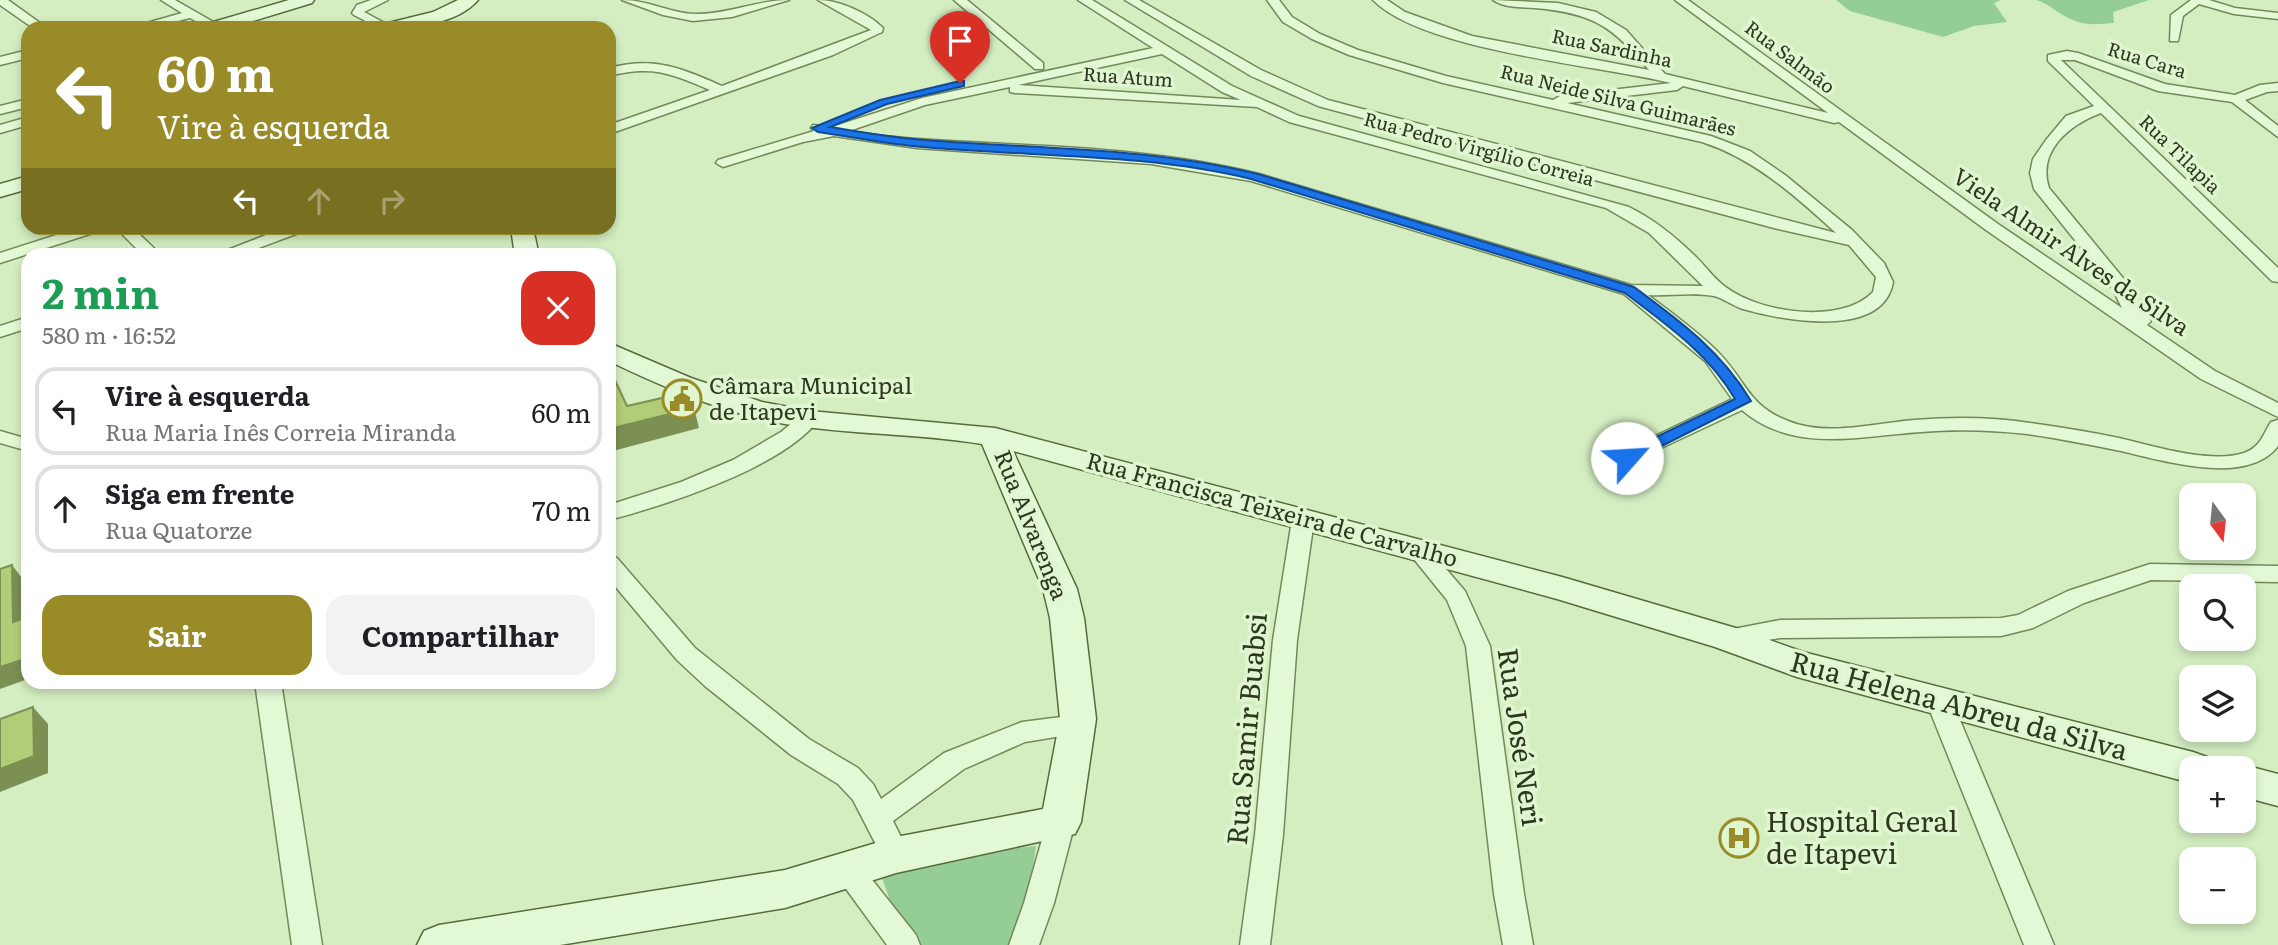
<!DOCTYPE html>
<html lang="pt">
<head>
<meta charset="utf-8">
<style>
	body { margin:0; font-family:Literata,serif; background:#f2f2f2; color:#202124; height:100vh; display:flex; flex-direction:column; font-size:26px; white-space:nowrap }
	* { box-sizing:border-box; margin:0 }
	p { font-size:23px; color:#757577 }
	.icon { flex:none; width:38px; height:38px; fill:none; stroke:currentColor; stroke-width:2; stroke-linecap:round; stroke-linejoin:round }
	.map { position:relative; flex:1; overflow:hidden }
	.sheet { position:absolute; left:21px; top:248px; width:595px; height:441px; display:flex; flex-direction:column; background:#fff; border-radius:21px; box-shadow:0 4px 10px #0003 }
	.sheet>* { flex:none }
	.top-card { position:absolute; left:21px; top:21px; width:595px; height:214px; border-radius:21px; box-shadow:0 4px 10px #0003; background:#988b28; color:#fff; overflow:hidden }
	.needle { width:46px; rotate:165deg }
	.controls { position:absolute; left:2179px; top:483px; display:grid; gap:14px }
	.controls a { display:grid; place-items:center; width:77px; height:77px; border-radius:14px; background:#fff; box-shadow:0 4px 10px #0003; font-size:35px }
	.pin { position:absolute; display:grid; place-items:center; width:60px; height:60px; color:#fff; margin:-72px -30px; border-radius:50% 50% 50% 0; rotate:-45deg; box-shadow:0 0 7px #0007 }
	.pin .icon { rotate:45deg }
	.me { position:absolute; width:77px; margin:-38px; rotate:64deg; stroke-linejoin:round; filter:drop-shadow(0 0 5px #0008) }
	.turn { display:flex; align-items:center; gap:24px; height:147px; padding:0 21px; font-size:32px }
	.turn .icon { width:91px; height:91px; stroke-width:2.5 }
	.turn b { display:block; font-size:49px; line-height:60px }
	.lanes { display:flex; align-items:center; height:66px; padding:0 21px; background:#0003; justify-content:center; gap:35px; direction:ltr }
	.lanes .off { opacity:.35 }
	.round { display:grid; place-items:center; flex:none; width:74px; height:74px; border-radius:21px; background:#f2f2f2 }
	.summary { display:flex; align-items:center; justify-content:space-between; height:119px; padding:0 21px }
	h1 { font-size:42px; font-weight:700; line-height:52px; color:#1e9e55 }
	.action { display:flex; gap:14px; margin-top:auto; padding:14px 21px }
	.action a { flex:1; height:80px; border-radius:21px; background:#988b28; color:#fff; font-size:28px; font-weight:700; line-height:80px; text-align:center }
	.action a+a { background:#f2f2f2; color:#202124 }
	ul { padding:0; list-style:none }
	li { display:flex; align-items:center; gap:21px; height:88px; margin:0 14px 10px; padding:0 7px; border:4px solid #e0e0e0; border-radius:21px }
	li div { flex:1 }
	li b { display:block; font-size:26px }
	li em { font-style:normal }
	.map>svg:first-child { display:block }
	.green { fill:#95cd96 }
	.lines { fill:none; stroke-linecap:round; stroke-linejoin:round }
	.street-casing { stroke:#748859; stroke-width:3 }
	.secondary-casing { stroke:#586a3c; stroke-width:3 }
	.street { fill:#e3f9d5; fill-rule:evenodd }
	.secondary { fill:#e3f9d5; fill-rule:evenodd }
	.shaded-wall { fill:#7d9053 }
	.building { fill:#b2cd77; stroke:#7d9053; stroke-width:2 }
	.route { fill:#1a73e8; stroke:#114b97; stroke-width:2 }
	.labels { text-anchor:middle; stroke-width:7; stroke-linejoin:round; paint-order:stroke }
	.far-street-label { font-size:19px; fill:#2e381d; stroke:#e0f6d1 }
	.street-label { font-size:23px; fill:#2e381d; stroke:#e0f6d1 }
	.poi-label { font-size:23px; fill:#2e381d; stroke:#e0f6d1; text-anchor:start }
	.near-street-label { font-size:28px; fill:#2e381d; stroke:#e0f6d1 }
	.near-poi-label { font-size:28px; fill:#2e381d; stroke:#e0f6d1; text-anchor:start }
</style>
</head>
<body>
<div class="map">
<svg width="2278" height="945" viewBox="0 0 2278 945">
	<rect width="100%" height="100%" fill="#d4eec2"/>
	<g class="green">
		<path d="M1836,0H2001L1994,3L2007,22L1974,26L1943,37L1850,11Z"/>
		<path d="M2036,0H2149L2113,12L2114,23C2100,24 2086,26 2073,20C2059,15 2050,4 2036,0Z"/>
		<path d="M1036,846L1027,908L1012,945H919L890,901L881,875L988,851Z"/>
	</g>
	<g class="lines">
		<g class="street-casing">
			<g id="street">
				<path d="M0,0H8L47,28H33L0,5Z"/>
				<path d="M161,0H175L222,27L209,28L190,18L149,28H129L182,13Z"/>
				<path d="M371,0H388L364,12L394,28H379L354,15L352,13L357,5Z"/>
				<path d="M622,0C649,0 671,14 697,14C729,14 757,0 789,0L732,17L693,21L663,15Z"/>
				<path d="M818,0C839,0 868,13 883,28L882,32L833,55L609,134V125L710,90C671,73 651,65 609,76V68C654,56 681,68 722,86L871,30Z"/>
				<path d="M954,0H967L1043,63V69H1035Z"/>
				<path d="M1078,0H1092L1232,86L1299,116L1629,207C1655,220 1676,237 1697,258C1707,268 1715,280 1727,288C1761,313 1841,325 1873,292L1876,277L1849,245L1774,228L1318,106L1251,76L1125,0H1139L1261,70L1328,100L1836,233C1795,196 1755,159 1702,142L1443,83L1349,55L1312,39L1283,22L1267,0H1279L1292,17L1320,34L1358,50L1446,76L1553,100L1560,96L1671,83C1599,65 1423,51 1373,0H1387L1405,12L1472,36L1649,70C1613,26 1592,13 1535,8C1522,7 1504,8 1493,0L1558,3L1596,12L1626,30L1665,74L1828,113L1675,0H1688L1998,224L2122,308L2110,284L2034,189L2030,173L2033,159L2046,140L2066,116L2094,106L2048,61V55L2067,51L2078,53L2165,84L2235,95L2260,85L2278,83V91L2267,92L2245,100L2278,126V137L2232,102L2158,91L2075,60H2061L2278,268V282L2272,281L2101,113C2069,125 2037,151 2049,188L2127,283L2135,302L2151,321L2147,325L2215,371L2278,403V417L2201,379L1986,230L1839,122L1834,123L1683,86L1677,90L1567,103L1711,136L1750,151L1785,175L1852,230L1884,263L1893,282C1883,340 1781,320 1743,309C1733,306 1723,298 1714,296C1694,292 1669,296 1648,295C1672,313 1697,331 1718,352C1746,380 1747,405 1788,421C1827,437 1875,423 1914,420C1953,417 1992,417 2030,423C2060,427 2090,432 2119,438C2153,446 2210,464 2244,453C2261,447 2263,434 2271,422L2278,420V446C2246,488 2159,459 2116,450C2086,444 2057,438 2027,434C1991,430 1956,429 1921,432C1860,436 1793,454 1742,410L1627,464L1620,463L1617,458L1620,453L1732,399L1705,361L1624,294L1251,181L1151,164L917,148L834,136L803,142L723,167L716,163L718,160L814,131L811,128L813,125L832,127L922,98L1153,48ZM1162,54L1222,92L1241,100L1018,85ZM1010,87V92L1015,93L1257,107L1289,122L1606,208L1649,233L1703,286L1631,285L1259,174C1176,153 1089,148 1004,144C952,141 900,140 849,131L925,105Z"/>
				<path d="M2191,0H2209L2235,8L2278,13V19L2234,14L2199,4L2183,16L2178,41H2170L2171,15Z"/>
				<path d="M28,50V58L0,65V57Z"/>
				<path d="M28,99V107L0,114V106Z"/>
				<path d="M28,117V125L0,133V125Z"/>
				<path d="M78,228H101L99,231L0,263V253Z"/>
				<path d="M116,228H133L162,256H144Z"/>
				<path d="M284,228H306L304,231L237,256H212Z"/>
				<path d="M28,317V328L0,337V326Z"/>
				<path d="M809,413L816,415L819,419C784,467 666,505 609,520V505L681,482L733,460L781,432L802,415Z"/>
				<path d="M0,431L28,439V451L0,443Z"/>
				<path d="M1303,513L1311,515L1314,520L1297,640L1283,835L1270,945H1240L1255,835L1273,640L1292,520L1295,515Z"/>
				<path d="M1420,545L1428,548L1465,591L1490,646L1524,894L1533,945H1503L1494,894L1466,646L1447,600L1409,553L1412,548Z"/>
				<path d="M609,556L617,558L695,648L809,739L858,768L873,784L881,799L944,753L1022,722L1077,715L1086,718L1090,725L1086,732L1025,742L964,769L893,821L910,855L906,864L896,867L886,864L853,800L838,784L791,755L705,686L677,660L609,579Z"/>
				<path d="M2150,564L2278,566V582L2151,580L2084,603L2033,628L2001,636L1780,638L1727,647L1718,644L1715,638L1718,632L1780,620L2001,618L2018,615L2068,591Z"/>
				<path d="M255,682H281L322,945H292Z"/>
				<path d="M1939,691L1948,694L1952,701L2054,945H2024L1926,701L1930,694Z"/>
				<path d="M1061,810L1071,814L1075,822L1054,903L1039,945H1009L1024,903L1047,822L1051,814Z"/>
				<path d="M848,858L858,862L916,935L920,945H887L833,871L838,862Z"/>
			</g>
		</g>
		<g class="secondary-casing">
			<g id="secondary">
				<path d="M289,0H314L312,3L230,28L208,27L210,23Z"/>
				<path d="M458,0H478C456,25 413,28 382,28L384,24L433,12Z"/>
				<path d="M28,176V189L0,197V184Z"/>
				<path d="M511,228H533L539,256H515Z"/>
				<path d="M609,343L691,378L762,402L810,411L995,428L1562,577L1739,629L1803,652L2193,752L2207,757L2212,768H2191V783L1797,677L1715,647L1557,599L1013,451L1077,589L1084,618L1096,719L1081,822L1075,834L896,873L785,908L560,945H417L424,931L439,925L785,870L896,837L1043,809L1060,719L1050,618L1043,589L982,444C917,433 850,435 785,424C723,413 665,388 609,361Z"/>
				<path d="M2244,765L2278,774V806L2244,797V768H2235Z"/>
			</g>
		</g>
		<use href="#street" class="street"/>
		<use href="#secondary" class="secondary"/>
	</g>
	<g class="shaded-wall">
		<path d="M694,408L699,428L609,452V429Z"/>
		<path d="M12,565L25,582L27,639L13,622Z"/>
		<path d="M27,617L28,679L0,689V667Z"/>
		<path d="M33,707L48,724V773L0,792V769Z"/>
	</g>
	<g class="building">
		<path d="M613,376L627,406L688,392L694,408L609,429V377Z"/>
		<path d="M12,565L13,622L27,617L28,658L0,667V569Z"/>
		<path d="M33,707L34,756L0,769V719Z"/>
	</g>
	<path class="route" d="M960,81H964V86L887,104L830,127C862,132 894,138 925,140C1037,149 1149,147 1258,174L1634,287C1680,321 1721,351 1751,401L1632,461H1621L1619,458L1621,454L1735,399C1709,354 1666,324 1625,293L1251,179C1143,153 1033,157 923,147C888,144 853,137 818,132L812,128L880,100Z"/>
	<defs>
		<g id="civic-ring" transform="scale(2.0125)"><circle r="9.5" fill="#e0f6d1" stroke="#988b28" stroke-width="1.5"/><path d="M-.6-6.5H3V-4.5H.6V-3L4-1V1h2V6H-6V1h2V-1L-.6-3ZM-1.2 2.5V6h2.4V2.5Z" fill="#988b28"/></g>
		<g id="hospital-ring" transform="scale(2.0125)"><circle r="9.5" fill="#e0f6d1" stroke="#988b28" stroke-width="1.5"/><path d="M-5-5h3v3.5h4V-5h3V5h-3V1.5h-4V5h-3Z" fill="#988b28"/></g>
	</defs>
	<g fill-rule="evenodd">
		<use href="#civic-ring" x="682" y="399"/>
		<use href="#hospital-ring" x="1739" y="838"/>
	</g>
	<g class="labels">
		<g class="far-street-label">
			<text transform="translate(1612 48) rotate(12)" y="7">Rua Sardinha</text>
			<text transform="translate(1790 57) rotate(37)" y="7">Rua Salmão</text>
			<text transform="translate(2147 60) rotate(17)" y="7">Rua Cara</text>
			<text transform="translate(1128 77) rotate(4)" y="7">Rua Atum</text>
			<text transform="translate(1618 100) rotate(14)" y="7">Rua Neide Silva Guimarães</text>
			<text transform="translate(1479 149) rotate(15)" y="7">Rua Pedro Virgílio Correia</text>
			<text transform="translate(2180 154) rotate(44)" y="7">Rua Tilapia</text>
		</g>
		<g class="street-label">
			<text transform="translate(2071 252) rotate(34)" y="8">Viela Almir Alves da Silva</text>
			<text transform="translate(1272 510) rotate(15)" y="8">Rua Francisca Teixeira de Carvalho</text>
			<text transform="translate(1031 525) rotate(68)" y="8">Rua Alvarenga</text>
		</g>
		<g class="poi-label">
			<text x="709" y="394">Câmara Municipal<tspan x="709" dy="26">de Itapevi</tspan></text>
		</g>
		<g class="near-street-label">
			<text transform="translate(1959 706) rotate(15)" y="10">Rua Helena Abreu da Silva</text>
			<text transform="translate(1247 729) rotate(-85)" y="10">Rua Samir Buabsi</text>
			<text transform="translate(1520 737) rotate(82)" y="10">Rua José Neri</text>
		</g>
		<g class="near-poi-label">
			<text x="1766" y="832">Hospital Geral<tspan x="1766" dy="32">de Itapevi</tspan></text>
		</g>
	</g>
</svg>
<div class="controls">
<a><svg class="needle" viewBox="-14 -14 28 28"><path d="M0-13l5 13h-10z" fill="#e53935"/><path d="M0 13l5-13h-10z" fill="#757577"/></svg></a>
<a><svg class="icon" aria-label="search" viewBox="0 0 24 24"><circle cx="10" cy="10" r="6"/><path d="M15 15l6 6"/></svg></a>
<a><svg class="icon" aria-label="layers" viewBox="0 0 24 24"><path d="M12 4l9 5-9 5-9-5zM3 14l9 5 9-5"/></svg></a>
<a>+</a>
<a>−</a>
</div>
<div class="pin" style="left:960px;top:83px;background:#d93025"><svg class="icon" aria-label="arrive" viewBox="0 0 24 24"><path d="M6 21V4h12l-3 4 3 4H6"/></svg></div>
<svg class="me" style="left:1627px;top:458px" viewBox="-20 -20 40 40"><circle r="19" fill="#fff"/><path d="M0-13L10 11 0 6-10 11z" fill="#1a73e8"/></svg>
<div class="top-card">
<div class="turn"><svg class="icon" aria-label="left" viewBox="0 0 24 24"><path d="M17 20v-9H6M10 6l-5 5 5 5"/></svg><div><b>60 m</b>Vire à esquerda</div></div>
<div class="lanes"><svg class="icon" aria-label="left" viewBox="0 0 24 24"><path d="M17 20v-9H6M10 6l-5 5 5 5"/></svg><svg class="icon off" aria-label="ahead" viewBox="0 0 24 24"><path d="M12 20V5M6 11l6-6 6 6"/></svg><svg class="icon off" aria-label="right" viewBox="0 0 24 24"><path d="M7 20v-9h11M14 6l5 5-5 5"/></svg></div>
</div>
<section class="sheet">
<div class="summary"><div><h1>2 min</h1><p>580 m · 16:52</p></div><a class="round" style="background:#d93025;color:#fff"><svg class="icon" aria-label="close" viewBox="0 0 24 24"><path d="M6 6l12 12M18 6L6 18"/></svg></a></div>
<ul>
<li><svg class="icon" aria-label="left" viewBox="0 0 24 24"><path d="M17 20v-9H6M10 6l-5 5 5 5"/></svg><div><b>Vire à esquerda</b><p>Rua Maria Inês Correia Miranda</p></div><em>60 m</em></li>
<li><svg class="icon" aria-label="ahead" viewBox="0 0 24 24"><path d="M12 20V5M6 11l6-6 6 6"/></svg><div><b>Siga em frente</b><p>Rua Quatorze</p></div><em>70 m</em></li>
</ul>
<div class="action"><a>Sair</a><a>Compartilhar</a></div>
</section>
</div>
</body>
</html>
